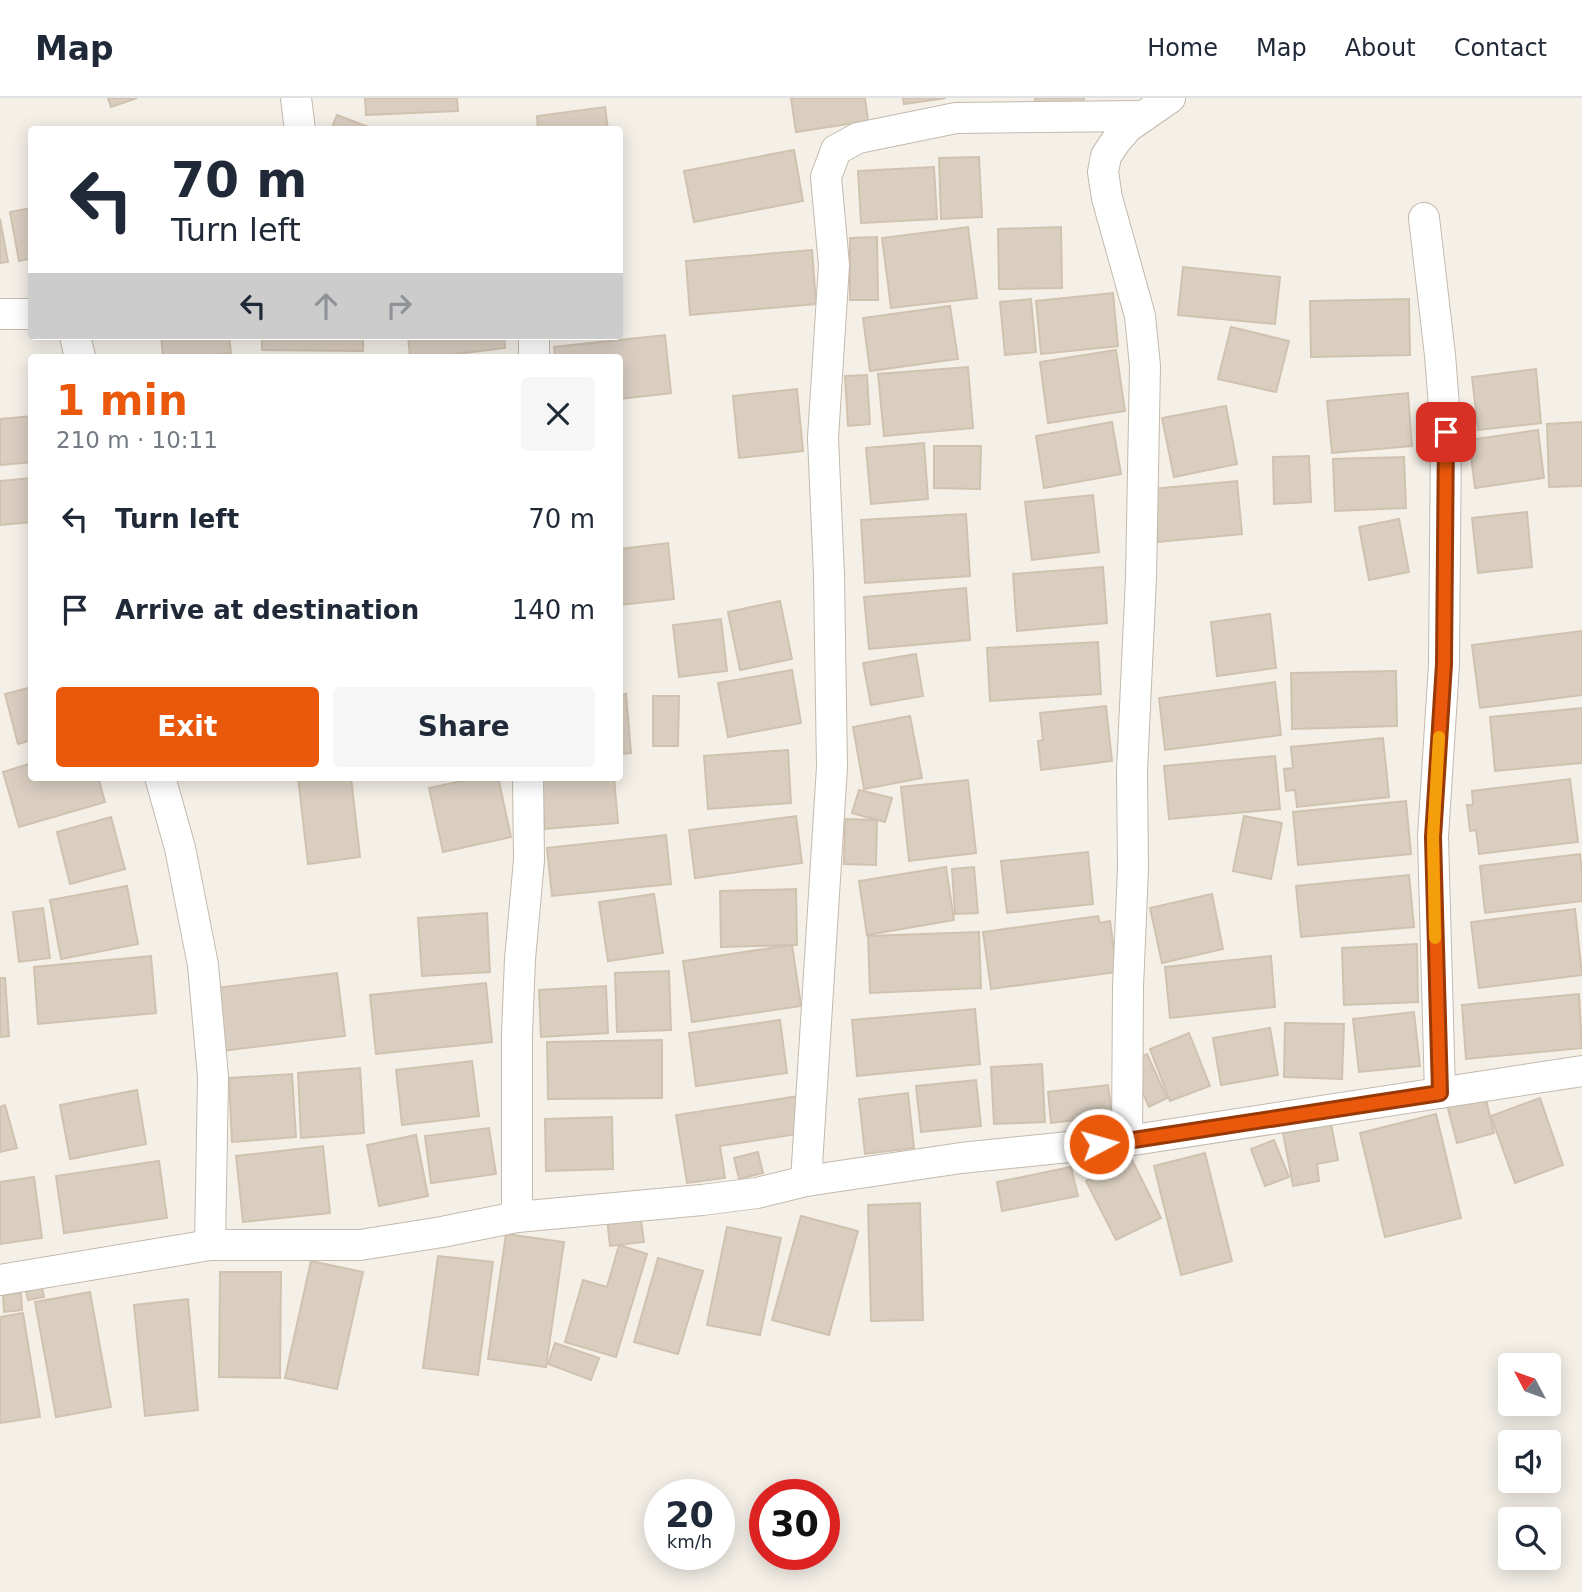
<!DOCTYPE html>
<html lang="en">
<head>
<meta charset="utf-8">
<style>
	body { margin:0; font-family:"DejaVu Sans",sans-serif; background:#f6f6f7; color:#1f2937; height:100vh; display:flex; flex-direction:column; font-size:26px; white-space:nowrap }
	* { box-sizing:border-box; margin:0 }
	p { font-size:23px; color:#747a83 }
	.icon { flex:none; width:38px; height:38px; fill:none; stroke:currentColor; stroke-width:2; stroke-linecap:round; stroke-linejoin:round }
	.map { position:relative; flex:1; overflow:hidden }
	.side { position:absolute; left:28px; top:256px; width:595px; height:427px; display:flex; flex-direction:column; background:#fff; border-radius:7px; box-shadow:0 4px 18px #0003 }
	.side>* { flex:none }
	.guide { position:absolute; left:28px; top:28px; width:595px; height:214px; border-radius:7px; box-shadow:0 4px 18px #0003; background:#fff; color:#1f2937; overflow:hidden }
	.needle { width:46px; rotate:311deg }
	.fabs { position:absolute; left:1498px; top:1255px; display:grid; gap:14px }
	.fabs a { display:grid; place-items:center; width:63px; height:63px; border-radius:7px; background:#fff; box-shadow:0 4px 18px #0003; font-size:35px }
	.speed { position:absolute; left:644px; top:1381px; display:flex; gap:14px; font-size:35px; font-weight:700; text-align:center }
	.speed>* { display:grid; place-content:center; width:91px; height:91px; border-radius:50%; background:#fff; box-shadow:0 4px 18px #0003; line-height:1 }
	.speed small { font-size:18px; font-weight:400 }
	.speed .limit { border:10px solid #d22; background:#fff; color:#111 }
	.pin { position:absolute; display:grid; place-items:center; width:60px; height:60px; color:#fff; margin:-30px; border-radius:14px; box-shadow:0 4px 10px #0006 }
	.me { position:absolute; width:77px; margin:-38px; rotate:84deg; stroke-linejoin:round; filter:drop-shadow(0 0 5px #0008) }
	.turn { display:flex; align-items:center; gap:24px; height:147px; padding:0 28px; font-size:32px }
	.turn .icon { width:91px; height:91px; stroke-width:2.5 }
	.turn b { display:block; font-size:49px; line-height:60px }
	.lanes { display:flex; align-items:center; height:66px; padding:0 28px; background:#0003; justify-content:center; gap:35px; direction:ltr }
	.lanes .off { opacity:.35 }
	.round { display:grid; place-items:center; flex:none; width:74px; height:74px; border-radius:7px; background:#f6f6f7 }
	.summary { display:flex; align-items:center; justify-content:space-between; height:119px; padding:0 28px }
	h1 { font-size:42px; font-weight:700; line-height:52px; color:#ea580c }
	.button { display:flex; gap:14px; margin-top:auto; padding:14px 28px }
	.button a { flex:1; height:80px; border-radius:7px; background:#ea580c; color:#fff; font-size:28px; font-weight:700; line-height:80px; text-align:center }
	.button a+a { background:#f6f6f7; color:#1f2937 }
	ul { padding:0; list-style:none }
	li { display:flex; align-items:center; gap:21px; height:91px; padding:0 28px }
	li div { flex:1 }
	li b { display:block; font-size:26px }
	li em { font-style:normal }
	header { display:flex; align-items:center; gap:42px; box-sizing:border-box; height:98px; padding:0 35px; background:#fff; border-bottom:2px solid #e0e1e3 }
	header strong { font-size:33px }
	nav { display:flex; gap:38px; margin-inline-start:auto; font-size:24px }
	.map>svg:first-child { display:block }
	.building { fill:#d9cec0; stroke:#d1c2b0; stroke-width:2 }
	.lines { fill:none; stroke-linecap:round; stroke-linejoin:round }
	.minor-casing { stroke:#c3baad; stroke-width:32 }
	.minor { stroke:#fff; stroke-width:30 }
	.route-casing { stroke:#983908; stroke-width:18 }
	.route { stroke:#ea580c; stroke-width:12 }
	.slow { stroke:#f59e0b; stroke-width:12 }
</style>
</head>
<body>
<header>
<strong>Map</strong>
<nav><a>Home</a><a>Map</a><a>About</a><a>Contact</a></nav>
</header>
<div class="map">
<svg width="1582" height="1494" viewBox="0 0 1582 1494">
	<rect width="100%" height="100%" fill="#f4f0e8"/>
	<g class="building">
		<path d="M108,0H137L111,9Z"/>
		<path d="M365,0H457L458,13L366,17Z"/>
		<path d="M791,0H865L868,23L796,34Z"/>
		<path d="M903,0H946L904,6Z"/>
		<path d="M1035,0H1084L1083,10L1035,9Z"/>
		<path d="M605,9L608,32H538L537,18Z"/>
		<path d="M337,17L376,32H331Z"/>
		<path d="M794,52L803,103L694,124L684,73Z"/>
		<path d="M979,59L982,119L941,121L939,60Z"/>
		<path d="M934,69L937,121L861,125L858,73Z"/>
		<path d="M32,110V160L19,163L10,114Z"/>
		<path d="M0,121L8,164L0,165Z"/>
		<path d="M968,129L977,200L891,210L882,140Z"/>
		<path d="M1061,129L1062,190L999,191L998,131Z"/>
		<path d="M877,139L878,202H850V140Z"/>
		<path d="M812,152L816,206L690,217L686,163Z"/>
		<path d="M1183,169L1280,179L1275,226L1178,217Z"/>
		<path d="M1113,195L1118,248L1041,256L1036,203Z"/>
		<path d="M1031,201L1036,254L1005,257L1000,204Z"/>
		<path d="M1409,201L1410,257L1311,259L1310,203Z"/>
		<path d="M950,208L958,261L870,273L863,220Z"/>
		<path d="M1231,229L1289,243L1276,294L1218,281Z"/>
		<path d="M665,237L671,295L620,301V259H555L554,249Z"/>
		<path d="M161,238H229L231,255L195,259H163Z"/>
		<path d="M262,238H363V253L262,252Z"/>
		<path d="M408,238H504L505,250L432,259H410Z"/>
		<path d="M1116,252L1125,313L1048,325L1040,264Z"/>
		<path d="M968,269L973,330L884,338L878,276Z"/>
		<path d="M1536,271L1541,325L1478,332L1472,279Z"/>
		<path d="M867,277L870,326L848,328L845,278Z"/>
		<path d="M797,291L803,353L739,360L733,298Z"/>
		<path d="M1408,295L1412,348L1332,355L1327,303Z"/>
		<path d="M1226,308L1237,366L1174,379L1162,320Z"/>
		<path d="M32,318V364L0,367V321Z"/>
		<path d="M1112,324L1121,376L1044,390L1036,338Z"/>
		<path d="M1582,324V388L1549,389L1547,326Z"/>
		<path d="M1538,332L1544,380L1475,390L1469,342Z"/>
		<path d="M924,345L928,401L871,406L866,350Z"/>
		<path d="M934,348H981L980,391L934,390Z"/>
		<path d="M1309,358L1311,404L1274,406L1273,359Z"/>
		<path d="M1404,359L1406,410L1335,413L1333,361Z"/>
		<path d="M32,380V424L0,427V383Z"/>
		<path d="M1237,383L1242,436L1158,444L1153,391Z"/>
		<path d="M1093,397L1099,454L1032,462L1025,404Z"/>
		<path d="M1527,414L1532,469L1478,475L1472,420Z"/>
		<path d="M966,416L970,478L865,485L861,422Z"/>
		<path d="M1399,421L1409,474L1369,482L1359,429Z"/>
		<path d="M668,445L674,501L620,507V451Z"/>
		<path d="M1103,469L1107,525L1017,533L1013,476Z"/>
		<path d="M966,490L970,542L869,551L864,499Z"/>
		<path d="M780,503L792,561L740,572L728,514Z"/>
		<path d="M1270,516L1276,570L1217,578L1211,524Z"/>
		<path d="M721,521L727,573L679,579L673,527Z"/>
		<path d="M1582,533V597L1480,610L1472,547Z"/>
		<path d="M1098,544L1101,596L990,603L987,550Z"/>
		<path d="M916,556L923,598L871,607L863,565Z"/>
		<path d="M792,572L801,625L728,639L718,585Z"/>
		<path d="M1396,573L1397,628L1292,631L1291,575Z"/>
		<path d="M1275,584L1281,637L1165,652L1159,600Z"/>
		<path d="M32,589V642L18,646L5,596Z"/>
		<path d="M626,596L631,655L620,656V597Z"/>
		<path d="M653,598H679L678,648H653Z"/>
		<path d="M1106,608L1112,663L1041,672L1038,643L1043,642L1040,615Z"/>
		<path d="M1582,610V665L1495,673L1490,619Z"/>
		<path d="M910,618L922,680L864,691L853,629Z"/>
		<path d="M1383,640L1389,699L1297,709L1295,692L1286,693L1284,671L1293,670L1291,649Z"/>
		<path d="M788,652L791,705L708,711L704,658Z"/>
		<path d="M1275,658L1280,711L1169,721L1164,668Z"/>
		<path d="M32,665V679H98L105,704L19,729L3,674Z"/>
		<path d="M298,679H351L360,759L308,766Z"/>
		<path d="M482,679H498L511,739L443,754L429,690Z"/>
		<path d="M541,679H614L618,725L545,731Z"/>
		<path d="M1570,681L1578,744L1479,756L1476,732L1470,733L1467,707H1473L1472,693Z"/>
		<path d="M968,682L976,755L909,763L901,689Z"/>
		<path d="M859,692L892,700L885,724L852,715Z"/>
		<path d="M1406,703L1411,756L1298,767L1293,714Z"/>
		<path d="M796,718L802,765L695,780L689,732Z"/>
		<path d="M1244,718L1282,725L1271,781L1233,773Z"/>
		<path d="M111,719L125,771L70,786L57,734Z"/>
		<path d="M845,721L877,722L876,767L844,766Z"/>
		<path d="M666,737L671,786L552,798L547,750Z"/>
		<path d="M1088,754L1093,806L1007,815L1001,763Z"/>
		<path d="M1580,756L1582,775V803L1485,815L1480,768Z"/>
		<path d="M946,769L954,822L867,837L859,783Z"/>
		<path d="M974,769L978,815L955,816L952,771Z"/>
		<path d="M1409,777L1414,829L1301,839L1296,788Z"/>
		<path d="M127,788L138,846L61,861L50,802Z"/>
		<path d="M796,791L797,847L721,849L720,793Z"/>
		<path d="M654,796L663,855L608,863L599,804Z"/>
		<path d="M1212,796L1223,851L1162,865L1150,810Z"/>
		<path d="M43,810L50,860L19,864L13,814Z"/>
		<path d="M1575,811L1582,877L1479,890L1471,824Z"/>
		<path d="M487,815L490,874L422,878L418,820Z"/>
		<path d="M1098,818L1100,825L1110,823L1117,874L991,891L983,834Z"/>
		<path d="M979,834L981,890L870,895L868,838Z"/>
		<path d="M1417,846L1418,904L1344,907L1342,850Z"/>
		<path d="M792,847L801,908L692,924L683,863Z"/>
		<path d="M151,858L156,915L38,926L34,869Z"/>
		<path d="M1271,858L1275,909L1170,920L1165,869Z"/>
		<path d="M669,873L671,932L617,934L615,875Z"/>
		<path d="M337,875L345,938L222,953L215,890Z"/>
		<path d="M0,880H5L9,938L0,939Z"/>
		<path d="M486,885L492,944L376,956L370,897Z"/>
		<path d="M606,888L608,935L541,939L539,892Z"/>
		<path d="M1579,896L1582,950L1466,961L1462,907Z"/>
		<path d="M975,911L980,966L857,978L852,922Z"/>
		<path d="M1414,914L1420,968L1359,974L1353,921Z"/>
		<path d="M780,922L787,975L696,988L689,935Z"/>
		<path d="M1285,925L1344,926L1342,981L1284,979Z"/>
		<path d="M1270,930L1278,977L1221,987L1213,940Z"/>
		<path d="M1189,935L1210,988L1170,1003L1150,951Z"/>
		<path d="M662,942V1000L548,1001L547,944Z"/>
		<path d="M1147,956L1167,1000L1149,1009L1129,964Z"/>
		<path d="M472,963L479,1018L402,1027L396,972Z"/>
		<path d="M1042,966L1045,1024L994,1026L991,969Z"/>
		<path d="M360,970L364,1035L301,1040L298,975Z"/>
		<path d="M292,976L296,1039L232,1044L229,980Z"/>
		<path d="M976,982L981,1028L921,1034L916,988Z"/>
		<path d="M1108,987L1112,1018L1051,1025L1048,994Z"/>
		<path d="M137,992L146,1046L70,1061L60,1007Z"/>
		<path d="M908,995L914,1050L865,1056L859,1001Z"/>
		<path d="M1485,997L1494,1035L1457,1045L1447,1007Z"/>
		<path d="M799,998L804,1035L720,1048L725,1080L687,1085L676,1017Z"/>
		<path d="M1540,1000L1563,1067L1515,1085L1491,1018Z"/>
		<path d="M5,1007L17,1050L0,1054V1009Z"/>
		<path d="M1436,1016L1461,1120L1385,1139L1360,1035Z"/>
		<path d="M612,1019L613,1071L546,1073L545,1021Z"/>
		<path d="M1331,1026L1338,1062L1317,1066L1319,1083L1293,1088L1283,1035Z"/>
		<path d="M489,1030L496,1076L431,1085L425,1038Z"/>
		<path d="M416,1037L428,1098L379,1108L367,1047Z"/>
		<path d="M1274,1042L1289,1079L1265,1088L1251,1051Z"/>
		<path d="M323,1048L330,1115L243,1124L236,1058Z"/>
		<path d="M758,1054L763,1075L739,1081L734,1060Z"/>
		<path d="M1205,1055L1232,1163L1181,1177L1154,1068Z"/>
		<path d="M1131,1060L1161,1120L1116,1142L1086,1083Z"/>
		<path d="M159,1063L167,1120L64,1135L56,1078Z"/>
		<path d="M1071,1069L1078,1098L1002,1113L997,1084Z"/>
		<path d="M34,1079L42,1140L0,1146V1084Z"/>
		<path d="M920,1105L923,1222L871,1223L868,1107Z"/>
		<path d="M640,1116L644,1144L610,1148L607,1120Z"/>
		<path d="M801,1118L858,1133L829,1237L772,1222Z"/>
		<path d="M727,1129L781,1140L760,1237L707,1227Z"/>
		<path d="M506,1136L564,1144L546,1269L488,1261Z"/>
		<path d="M619,1147L647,1156L616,1259L565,1244L583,1182L607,1189Z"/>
		<path d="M438,1158L493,1164L478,1277L423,1270Z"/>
		<path d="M658,1160L703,1173L678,1256L634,1244Z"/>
		<path d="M311,1163L363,1174L337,1291L285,1280Z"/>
		<path d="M220,1174H281L280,1280L219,1279Z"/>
		<path d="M41,1186L44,1199L28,1202L25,1189Z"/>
		<path d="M90,1194L111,1309L56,1319L35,1204Z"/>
		<path d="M21,1195L22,1212L4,1214L3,1197Z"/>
		<path d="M188,1201L198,1312L145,1318L134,1207Z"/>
		<path d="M23,1215L40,1319L0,1325V1219Z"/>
		<path d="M555,1245L599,1260L591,1282L548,1266Z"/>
	</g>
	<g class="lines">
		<g class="minor-casing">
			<g id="minor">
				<path d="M296,0L300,32"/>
				<path d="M1424,120L1440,257L1446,334L1444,566L1433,739L1440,995"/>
				<path d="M0,216H32"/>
				<path d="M75,238L80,259"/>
				<path d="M534,259V238"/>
				<path d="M160,679L180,750L203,867L213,979L210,1147"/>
				<path d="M1127,1043L1128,889L1133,770L1132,673L1141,479L1145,268L1140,218L1107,100L1103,74L1106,58L1116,43L1128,29L1170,0"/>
				<path d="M806,1083L832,669L829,477L823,340L834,167L826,79L836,52L858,40L956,20L1144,18"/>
				<path d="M517,1119V936L520,861L529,762L528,679"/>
				<path d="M0,1182L210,1147H360L442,1134L517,1119L702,1102L757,1095L806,1083L961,1060L1127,1043L1582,973"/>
			</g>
		</g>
		<use href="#minor" class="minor"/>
	</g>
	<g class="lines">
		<g class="route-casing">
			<path id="route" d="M1099,1046L1127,1043L1440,995L1433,739L1444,566L1446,334"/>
		</g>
		<use href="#route" class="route"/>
		<path class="slow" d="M1435,840L1433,739L1439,639"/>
	</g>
</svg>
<div class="fabs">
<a><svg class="needle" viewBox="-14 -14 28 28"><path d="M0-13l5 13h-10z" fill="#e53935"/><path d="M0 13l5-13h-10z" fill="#747a83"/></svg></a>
<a><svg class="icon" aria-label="sound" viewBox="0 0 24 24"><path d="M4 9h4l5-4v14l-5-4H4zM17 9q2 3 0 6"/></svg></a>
<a><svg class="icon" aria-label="search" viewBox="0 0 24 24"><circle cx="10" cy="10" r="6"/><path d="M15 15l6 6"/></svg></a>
</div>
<div class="speed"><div>20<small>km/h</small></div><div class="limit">30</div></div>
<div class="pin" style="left:1446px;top:334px;background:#d93025"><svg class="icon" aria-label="arrive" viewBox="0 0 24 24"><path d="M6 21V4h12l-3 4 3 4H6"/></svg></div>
<svg class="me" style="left:1099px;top:1046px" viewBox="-20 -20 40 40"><circle r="17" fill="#ea580c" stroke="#fff" stroke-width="3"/><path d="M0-11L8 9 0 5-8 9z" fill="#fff"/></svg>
<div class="guide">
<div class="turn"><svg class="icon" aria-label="left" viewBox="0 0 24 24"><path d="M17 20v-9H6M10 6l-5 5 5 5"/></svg><div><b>70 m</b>Turn left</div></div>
<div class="lanes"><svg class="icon" aria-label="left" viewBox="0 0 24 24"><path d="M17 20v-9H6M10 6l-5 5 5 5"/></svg><svg class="icon off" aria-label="ahead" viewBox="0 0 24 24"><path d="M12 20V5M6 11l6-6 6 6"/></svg><svg class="icon off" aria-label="right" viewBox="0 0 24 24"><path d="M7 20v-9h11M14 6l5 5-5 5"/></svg></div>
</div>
<section class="side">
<div class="summary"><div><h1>1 min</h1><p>210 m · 10:11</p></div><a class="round"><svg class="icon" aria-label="close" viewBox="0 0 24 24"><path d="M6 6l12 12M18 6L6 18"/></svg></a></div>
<ul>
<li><svg class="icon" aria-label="left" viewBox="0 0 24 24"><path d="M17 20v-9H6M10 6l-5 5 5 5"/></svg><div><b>Turn left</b></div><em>70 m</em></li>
<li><svg class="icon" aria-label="arrive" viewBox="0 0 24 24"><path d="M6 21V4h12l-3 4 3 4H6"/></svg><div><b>Arrive at destination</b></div><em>140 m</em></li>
</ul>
<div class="button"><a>Exit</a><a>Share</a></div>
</section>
</div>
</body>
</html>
